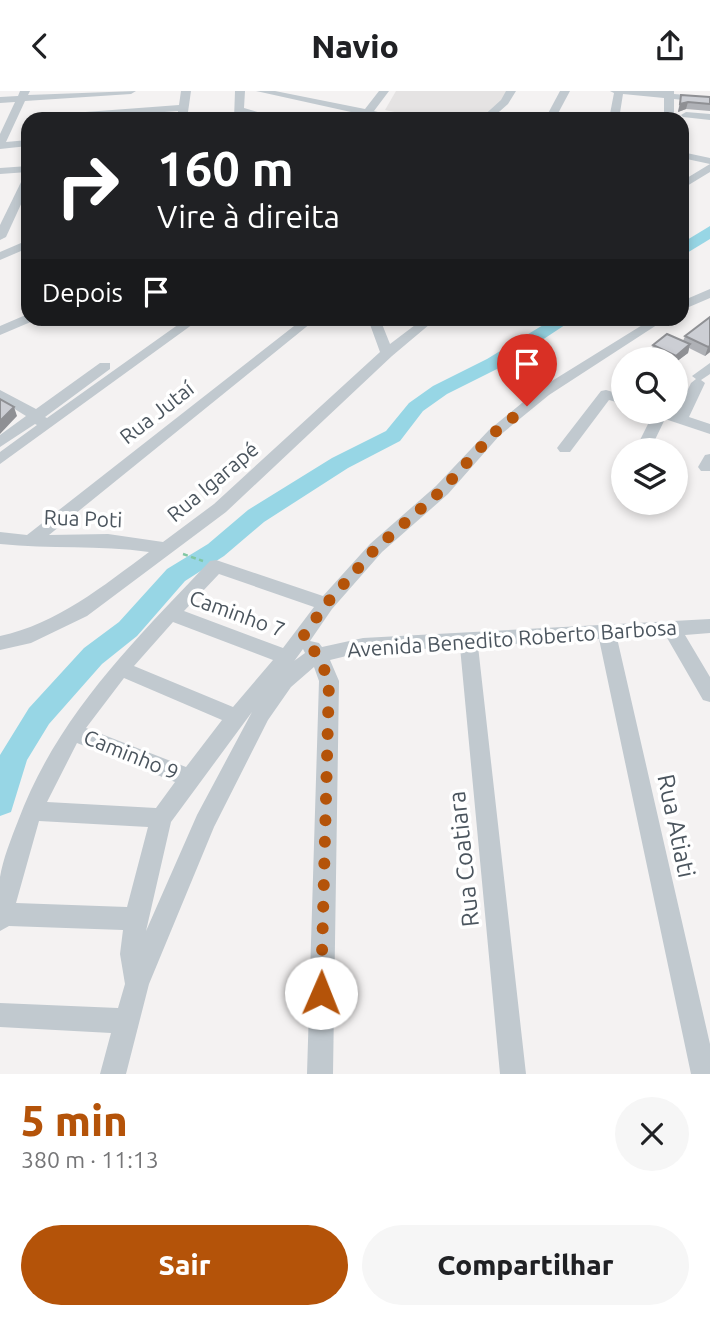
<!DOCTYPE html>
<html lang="pt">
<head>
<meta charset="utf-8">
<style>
	body { margin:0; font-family:Ubuntu,sans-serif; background:#f6f6f6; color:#202124; height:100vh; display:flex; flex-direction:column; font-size:26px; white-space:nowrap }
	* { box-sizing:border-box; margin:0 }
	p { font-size:23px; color:#757577 }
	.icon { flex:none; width:38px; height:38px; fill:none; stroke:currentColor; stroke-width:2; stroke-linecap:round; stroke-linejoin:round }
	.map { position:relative; height:983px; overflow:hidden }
	.drawer { display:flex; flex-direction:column; background:#fff; flex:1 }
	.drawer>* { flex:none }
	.hud { position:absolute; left:21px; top:21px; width:668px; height:214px; border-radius:21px; box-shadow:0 4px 10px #0003; background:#202124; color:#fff; overflow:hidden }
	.buttons { position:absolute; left:611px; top:256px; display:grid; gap:14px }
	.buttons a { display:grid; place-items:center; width:77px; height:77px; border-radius:50%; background:#fff; box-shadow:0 4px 10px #0003; font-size:35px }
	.pin { position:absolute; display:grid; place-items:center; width:60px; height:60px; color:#fff; margin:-72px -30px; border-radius:50% 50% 50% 0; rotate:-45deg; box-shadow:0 0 7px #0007 }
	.pin .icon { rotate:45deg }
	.me { position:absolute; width:77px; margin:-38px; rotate:1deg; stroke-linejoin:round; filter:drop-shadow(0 0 5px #0008) }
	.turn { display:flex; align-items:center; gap:24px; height:147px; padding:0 21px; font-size:32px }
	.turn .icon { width:91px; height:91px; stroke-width:2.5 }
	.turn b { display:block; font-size:49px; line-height:60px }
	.then { display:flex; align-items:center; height:66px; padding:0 21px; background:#0003; gap:14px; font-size:26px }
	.round { display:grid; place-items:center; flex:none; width:74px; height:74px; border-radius:37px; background:#f6f6f6 }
	.head { display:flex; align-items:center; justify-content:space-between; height:119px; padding:0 21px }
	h1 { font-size:42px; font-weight:800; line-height:52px; color:#b45309 }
	.primary-button { display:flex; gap:14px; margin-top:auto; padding:14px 21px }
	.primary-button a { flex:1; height:80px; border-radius:42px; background:#b45309; color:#fff; font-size:28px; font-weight:800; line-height:80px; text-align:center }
	.primary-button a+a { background:#f6f6f6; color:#202124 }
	header { display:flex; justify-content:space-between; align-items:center; height:91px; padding:0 21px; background:#fff; font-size:32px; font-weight:800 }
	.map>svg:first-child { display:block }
	.education { fill:#e5e3e3 }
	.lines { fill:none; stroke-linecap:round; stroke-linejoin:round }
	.river { fill:#97d6e5; fill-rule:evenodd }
	.path { stroke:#81c7a3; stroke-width:2.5; stroke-dasharray:5 3.5; stroke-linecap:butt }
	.minor { fill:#c1c9cf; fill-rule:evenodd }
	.wall { fill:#afb1b6 }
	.shaded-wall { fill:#8f9094 }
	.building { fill:#ccced4; stroke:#8f9094; stroke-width:2 }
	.route { stroke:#b45309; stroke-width:12; stroke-dasharray:0 21.6 }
	.labels { text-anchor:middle; stroke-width:7; stroke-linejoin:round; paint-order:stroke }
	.street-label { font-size:21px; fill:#4b555e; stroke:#fff }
	.near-street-label { font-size:24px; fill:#4b555e; stroke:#fff }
</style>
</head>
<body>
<header><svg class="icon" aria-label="back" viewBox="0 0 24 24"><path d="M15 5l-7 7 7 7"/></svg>Navio<svg class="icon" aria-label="share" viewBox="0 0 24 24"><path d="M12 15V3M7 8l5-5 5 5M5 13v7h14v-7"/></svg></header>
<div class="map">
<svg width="710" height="983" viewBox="0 0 710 983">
	<rect width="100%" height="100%" fill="#f4f2f2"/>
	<path class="education" d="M396,0H508L506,7L481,28H428L385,19Z"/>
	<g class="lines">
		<g class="river">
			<path d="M710,135V148L682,165V152Z"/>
			<path d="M553,228H574L501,276L447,303L423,320L400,350L348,377L264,431L224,465L185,490L137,545L102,573L49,633L27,669L11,721L0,725V664L29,617L84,557L119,531L167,478L208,453L248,419L332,367L386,340L409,312L433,295L487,268Z"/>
		</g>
		<path class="path" d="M183,463L203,470"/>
		<g class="minor">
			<path d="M20,0H30L28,4L136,0L131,3L25,10L6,51L28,49V55L0,58V43L15,11L0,12V6L18,5Z"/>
			<path d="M181,0H191L187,28H177L178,20L71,28H27L32,25L179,14Z"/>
			<path d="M235,0H245L244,17L282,28H265L244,23V28H234Z"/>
			<path d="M256,0H275L365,18L379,0H389L374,20L405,28L369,25L365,28H359L360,23Z"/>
			<path d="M506,0H516L508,13L491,28H480L501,9Z"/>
			<path d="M560,0H570L555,28H545Z"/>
			<path d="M610,0H674V3L710,6V12L674,8V28H664V7L623,3L619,28H609L614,2Z"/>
			<path d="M686,21L710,23V29L683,26L681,24Z"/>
			<path d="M682,61L710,67V81L682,98V90L710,73L682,67Z"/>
			<path d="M28,75V81L0,83V77Z"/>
			<path d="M28,84V98L6,146L0,149V134L23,87Z"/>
			<path d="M28,149V157L0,169V161Z"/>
			<path d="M710,198V207L682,219V210Z"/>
			<path d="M28,223V228H34L33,230L0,244V235Z"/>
			<path d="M186,228H200L0,373V361L37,334L35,333L0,356V344L26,325L0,309V299L36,318L100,272H110V278L45,326L47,327Z"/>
			<path d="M303,228H316L49,444L108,443L163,451L214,413L380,261L368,228H380L390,253L423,228H436L392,265L226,421L87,525L31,552L0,559V545C57,533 103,495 149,461C99,454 50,458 0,453V441L27,444Z"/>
			<path d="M652,228H666L549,304L499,345L448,403L382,461L332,518L310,550L319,552L322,556L363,547L710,528V542L685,544L710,586V611L703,609L666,545L617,547L710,953V983H691L599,548L478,555L526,983H500L460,556L363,561L330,569L339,590L333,983H307L319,590L314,576L291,596L268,629L214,736L149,893L126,983H100L111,942L0,936V912L118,917L125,893L120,863L123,839L9,835L0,840C0,822 0,803 0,786C3,768 11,748 18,730C57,625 134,550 210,470L216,469L323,505L370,453L436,395L489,339L539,298ZM219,483L314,516L283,557L184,520ZM173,531L273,569L233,616L134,575ZM303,558L305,562L294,570L295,569ZM124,587L222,629L186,676L86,637ZM252,621L197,724L146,840L171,731ZM77,652L175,691L156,717L47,711ZM39,730L148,736L127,816L16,812Z"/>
			<path d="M710,272V283L701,289L705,292L689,326L710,333V343L665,328L650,359H635L653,323L651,320L677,321L691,292L696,288L692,285Z"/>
			<path d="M606,299L623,304V313L609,309L570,361H560L557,357L560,353L601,300Z"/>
			<path d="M710,363V380H701L698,376L705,364Z"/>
		</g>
	</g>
	<g class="wall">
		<path d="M681,4L710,6V20L686,18L678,21Z"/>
		<path d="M710,226V261L705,265L689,257L688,262L676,271V268H661L650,262L653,254L683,250L685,245Z"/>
	</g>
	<g class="shaded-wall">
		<path d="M688,11L686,18L678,21L680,13Z"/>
		<path d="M690,253L688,262L676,271L675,268L676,265Z"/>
		<path d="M710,255V261L705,265L708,256Z"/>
		<path d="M14,316L17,325L0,343V330Z"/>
	</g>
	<g class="building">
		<path d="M681,4L710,6V13L688,11L680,13Z"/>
		<path d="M710,226V255L708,256L685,245Z"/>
		<path d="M667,243L690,253L676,265L653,254Z"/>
		<path d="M0,308L14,316L0,330Z"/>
	</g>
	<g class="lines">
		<path class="route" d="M321,902L329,590L318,564L302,547L326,513L376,457L442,399L494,342L527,315"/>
	</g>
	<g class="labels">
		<g class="street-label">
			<text transform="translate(157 322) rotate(-38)" y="7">Rua Jutaí</text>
			<text transform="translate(213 391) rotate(-40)" y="7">Rua Igarapé</text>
			<text transform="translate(83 428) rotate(2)" y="7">Rua Poti</text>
			<text transform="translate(237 523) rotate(20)" y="7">Caminho 7</text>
			<text transform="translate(512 548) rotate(-4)" y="7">Avenida Benedito Roberto Barbosa</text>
			<text transform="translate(131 664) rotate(22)" y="7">Caminho 9</text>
		</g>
		<g class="near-street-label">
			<text transform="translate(676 735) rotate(78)" y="8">Rua Atiati</text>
			<text transform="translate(464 768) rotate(-96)" y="8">Rua Coatiara</text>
		</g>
	</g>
</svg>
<div class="buttons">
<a><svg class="icon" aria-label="search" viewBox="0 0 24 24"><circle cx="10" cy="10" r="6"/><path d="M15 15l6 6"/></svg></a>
<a><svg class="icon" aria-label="layers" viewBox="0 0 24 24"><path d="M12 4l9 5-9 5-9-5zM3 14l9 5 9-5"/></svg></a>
</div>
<div class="pin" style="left:527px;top:315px;background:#d93025"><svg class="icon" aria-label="arrive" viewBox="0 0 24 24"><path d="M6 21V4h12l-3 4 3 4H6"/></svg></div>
<svg class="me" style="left:321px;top:902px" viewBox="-20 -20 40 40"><circle r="19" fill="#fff"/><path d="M0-13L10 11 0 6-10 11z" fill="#b45309"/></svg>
<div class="hud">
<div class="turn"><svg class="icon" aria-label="right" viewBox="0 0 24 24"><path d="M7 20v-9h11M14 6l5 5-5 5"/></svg><div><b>160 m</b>Vire à direita</div></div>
<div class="then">Depois<svg class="icon" aria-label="arrive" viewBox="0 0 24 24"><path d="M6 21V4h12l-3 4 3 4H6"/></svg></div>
</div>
</div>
<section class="drawer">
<div class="head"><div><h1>5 min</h1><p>380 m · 11:13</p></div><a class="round"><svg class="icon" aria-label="close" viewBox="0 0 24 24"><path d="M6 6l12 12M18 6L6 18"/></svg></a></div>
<div class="primary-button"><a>Sair</a><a>Compartilhar</a></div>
</section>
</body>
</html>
